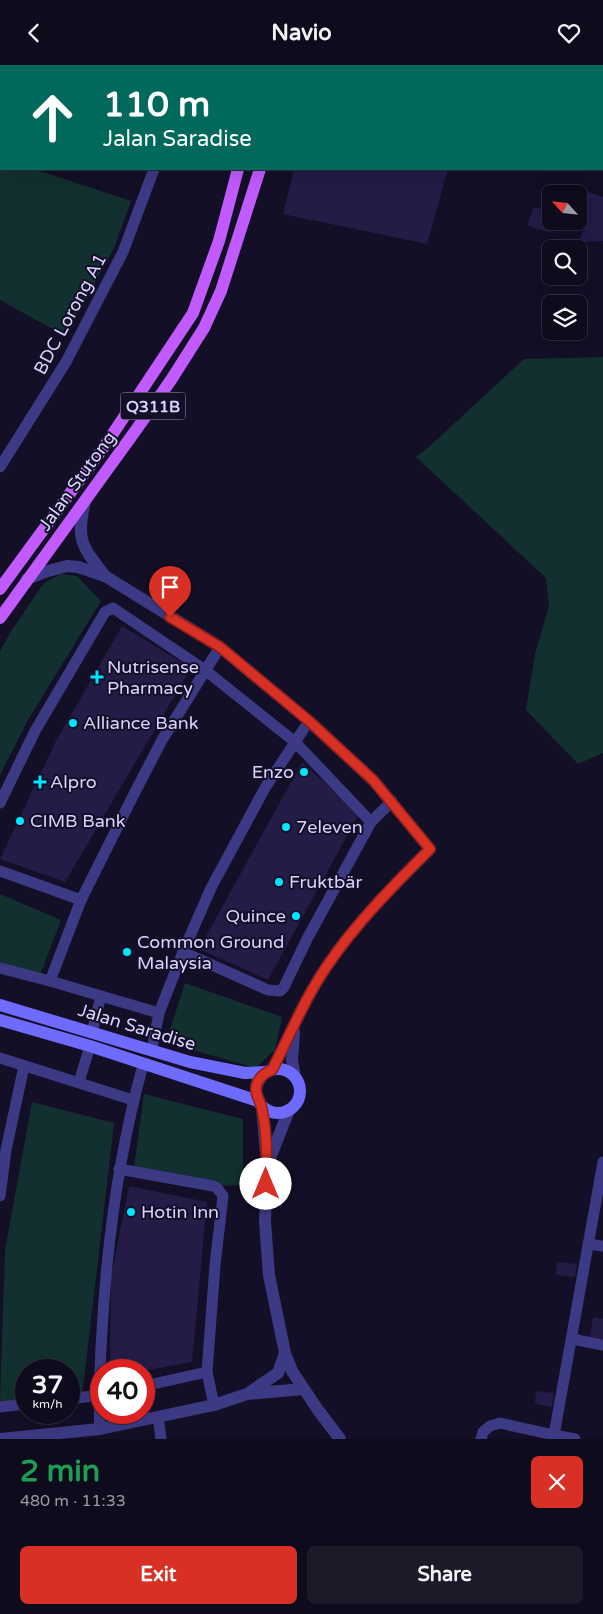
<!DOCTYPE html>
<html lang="en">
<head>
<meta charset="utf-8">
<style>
	body { margin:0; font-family:"Varela Round",sans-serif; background:#1c1929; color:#f1f3f6; height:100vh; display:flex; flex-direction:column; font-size:19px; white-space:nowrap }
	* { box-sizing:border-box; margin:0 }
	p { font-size:16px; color:#9b9ba3 }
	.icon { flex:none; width:28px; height:28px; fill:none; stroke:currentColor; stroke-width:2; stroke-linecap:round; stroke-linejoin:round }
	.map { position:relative; height:1374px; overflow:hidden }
	.panel { display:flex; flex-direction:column; background:#0e0b1c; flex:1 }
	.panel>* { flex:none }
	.hud { position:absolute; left:0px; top:0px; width:604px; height:105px; box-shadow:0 5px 20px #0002,0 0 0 1px #2e2b3b; background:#00695c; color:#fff; overflow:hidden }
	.needle { width:32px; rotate:297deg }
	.buttons { position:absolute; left:542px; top:120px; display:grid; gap:10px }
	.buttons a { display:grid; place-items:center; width:45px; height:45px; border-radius:8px; background:#0e0b1c; box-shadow:0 5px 20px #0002,0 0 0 1px #2e2b3b; font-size:25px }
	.speed { position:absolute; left:15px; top:1294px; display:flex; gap:10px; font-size:25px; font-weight:700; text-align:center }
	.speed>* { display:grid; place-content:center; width:65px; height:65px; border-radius:50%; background:#0e0b1c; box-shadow:0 5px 20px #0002,0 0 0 1px #2e2b3b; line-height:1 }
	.speed small { font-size:12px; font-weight:400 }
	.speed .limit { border:8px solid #d22; background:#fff; color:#111 }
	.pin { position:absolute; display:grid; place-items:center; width:42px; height:42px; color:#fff; margin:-51px -21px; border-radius:50% 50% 50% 0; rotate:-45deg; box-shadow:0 0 5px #0007 }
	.pin .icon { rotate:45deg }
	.me { position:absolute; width:55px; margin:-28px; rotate:0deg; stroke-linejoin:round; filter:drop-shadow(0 0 4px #0008) }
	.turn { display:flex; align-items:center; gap:18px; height:105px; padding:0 20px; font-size:22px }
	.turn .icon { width:65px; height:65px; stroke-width:2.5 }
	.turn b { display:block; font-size:35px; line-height:42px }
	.round { display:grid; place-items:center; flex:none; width:52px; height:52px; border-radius:8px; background:#1c1929 }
	.head { display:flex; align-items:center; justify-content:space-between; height:85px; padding:0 20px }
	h1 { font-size:30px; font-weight:700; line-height:38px; color:#1e9e55 }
	.button { display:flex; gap:10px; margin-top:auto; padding:10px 20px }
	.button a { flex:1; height:58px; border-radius:8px; background:#d93025; color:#fff; font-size:20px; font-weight:700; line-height:58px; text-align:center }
	.button a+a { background:#1c1929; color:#f1f3f6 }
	header { display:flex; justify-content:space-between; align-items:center; height:65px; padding:0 20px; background:#0e0b1c; font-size:22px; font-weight:700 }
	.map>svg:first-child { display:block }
	.green { fill:#12302f }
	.building { fill:#241b47 }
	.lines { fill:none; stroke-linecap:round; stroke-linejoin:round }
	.minor { stroke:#3d3a85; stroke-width:11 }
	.tertiary { stroke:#3d3a85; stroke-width:12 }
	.secondary { stroke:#6f6bff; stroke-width:12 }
	.primary { stroke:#c25bff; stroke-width:12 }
	.route-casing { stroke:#8d1f18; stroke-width:12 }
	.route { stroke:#d93025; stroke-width:9 }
	.poi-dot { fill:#00e5ff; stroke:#130f26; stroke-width:2 }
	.labels { text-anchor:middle; stroke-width:4; stroke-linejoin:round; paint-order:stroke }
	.shield { fill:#130f26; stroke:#9e99be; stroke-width:1 }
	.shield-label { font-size:16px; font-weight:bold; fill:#d9d4ff }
	.street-label { font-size:18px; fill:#d9d4ff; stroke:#130f26 }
	.poi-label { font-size:18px; fill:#d9d4ff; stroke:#130f26; text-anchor:start }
</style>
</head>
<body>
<header><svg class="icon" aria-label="back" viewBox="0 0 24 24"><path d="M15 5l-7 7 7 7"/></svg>Navio<svg class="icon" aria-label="heart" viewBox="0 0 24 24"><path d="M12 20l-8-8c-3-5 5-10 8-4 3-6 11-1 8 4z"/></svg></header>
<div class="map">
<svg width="603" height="1374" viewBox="0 0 603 1374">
	<rect width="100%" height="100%" fill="#130f26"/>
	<g class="green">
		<path d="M0,92L1,104H34L131,136L114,183L65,271L0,235Z"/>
		<path d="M603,292V688L578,699L526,645L535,589L549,541L546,513L416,392L430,381L524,294Z"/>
		<path d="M60,509L77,511L101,536L28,655L0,710V587L10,568L43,519Z"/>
		<path d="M0,829L61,855L39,913L0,898Z"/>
		<path d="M185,918L282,952L275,985L255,1003L166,977Z"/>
		<path d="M144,1029L243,1054V1120L219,1121L134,1103Z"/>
		<path d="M32,1037L114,1058L82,1332L69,1333V1305H26V1336L0,1337L5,1185Z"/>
	</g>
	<g class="building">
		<path d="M294,104H448L427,179L283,149Z"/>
		<path d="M586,126L603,132V176L579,177L588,152L579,149Z"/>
		<path d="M534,142L551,147V156H555L550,168L527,160Z"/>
		<path d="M122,561L191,603L65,817L0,794L56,676Z"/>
		<path d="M302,697L359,749L268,915L199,884Z"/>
		<path d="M129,1121L207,1137L192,1297L144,1306L110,1305L111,1212Z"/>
		<path d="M557,1197L577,1199L575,1212L556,1210Z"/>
		<path d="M593,1252L603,1254V1274L590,1272Z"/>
		<path d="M536,1326L554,1328L552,1342L535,1339Z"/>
	</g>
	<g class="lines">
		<g class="minor">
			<path d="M135,0L138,1"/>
			<path d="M85,1L86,0"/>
			<path d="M0,402L66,297L123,187L154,104"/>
			<path d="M0,738L35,666L105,547L113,543L205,605L295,677L371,757"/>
			<path d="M0,806L81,835"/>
			<path d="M183,887L268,925L280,926L284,922L307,874L371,757L392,736"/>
			<path d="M0,903L50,916L159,948"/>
			<path d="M50,916L81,835L134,729L162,675L220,582"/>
			<path d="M92,967L101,931"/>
			<path d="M152,984L159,948L183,887L211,823L265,723L309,656"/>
			<path d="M0,993L133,1035"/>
			<path d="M79,1017L90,981"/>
			<path d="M119,1104L213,1121L217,1123L223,1131L215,1200L207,1307L144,1321"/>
			<path d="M0,1131L6,1085L24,1001"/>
			<path d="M588,1179L603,1181"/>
			<path d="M572,1274L603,1280"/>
			<path d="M207,1307L214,1340"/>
			<path d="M69,1334L101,1330"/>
			<path d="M0,1342L26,1339"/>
			<path d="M158,1352L161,1374"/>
			<path d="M100,1364C98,1331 100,1299 102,1266C107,1176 119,1087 143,1000"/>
			<path d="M554,1370L575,1374"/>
			<path d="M481,1374L483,1367L490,1361L500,1358L554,1370L603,1097"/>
		</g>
		<g class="tertiary">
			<path d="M85,436C76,475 81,480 105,511"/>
			<path d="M27,514L48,506L67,501L78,502L105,511L220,582L309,656L373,715L430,784C393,821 356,858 327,901C305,933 290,970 272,1005"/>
			<path d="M294,967L292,995L295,1012"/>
			<path d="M262,1042L267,1100L265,1157L269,1210L285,1288L292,1306L318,1345L340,1374"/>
			<path d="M268,1098L289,1045"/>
			<path d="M250,1327L278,1308L285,1288"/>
			<path d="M0,1374L100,1364L214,1340L247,1329L303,1324"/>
		</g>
		<g class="secondary">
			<path d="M0,940L190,997L245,1008L266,1007"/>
			<path d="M0,955L90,981L258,1036"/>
			<circle cx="278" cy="1026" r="22"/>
		</g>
		<g class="primary">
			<path d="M265,1V0"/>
			<path d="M278,1L279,0"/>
			<path d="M0,524L106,379L193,248L219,176L238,104"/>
			<path d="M0,553L136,365L171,315L204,263L221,226L260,104"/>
		</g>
	</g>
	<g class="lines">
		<g class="route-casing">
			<path id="route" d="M170,552L220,582L309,656L373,715L430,784C393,821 356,858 327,901C305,933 290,970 272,1005C264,1008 258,1013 256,1022C255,1031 261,1036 262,1044C267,1066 267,1096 266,1119"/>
		</g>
		<use href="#route" class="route"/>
	</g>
	<g class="poi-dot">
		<path d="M94.5 604.5h5v5h5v5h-5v5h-5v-5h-5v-5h5z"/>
		<circle cx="73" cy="658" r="5"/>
		<circle cx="304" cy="707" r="5"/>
		<path d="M37.5 709.5h5v5h5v5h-5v5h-5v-5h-5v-5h5z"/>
		<circle cx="20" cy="756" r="5"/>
		<circle cx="286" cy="762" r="5"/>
		<circle cx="279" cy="817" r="5"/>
		<circle cx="296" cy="851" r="5"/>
		<circle cx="127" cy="887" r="5"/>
		<circle cx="131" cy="1147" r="5"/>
	</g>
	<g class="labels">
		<rect class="shield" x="120.5" y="327.5" width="65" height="27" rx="4"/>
		<g class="shield-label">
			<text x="153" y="347">Q311B</text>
		</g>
		<g class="street-label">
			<text transform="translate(70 249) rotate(-62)" y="6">BDC Lorong A1</text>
			<text transform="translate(77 416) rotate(-54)" y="6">Jalan Stutong</text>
			<text transform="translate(137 962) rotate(17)" y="6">Jalan Saradise</text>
		</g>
		<g class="poi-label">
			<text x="107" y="608">Nutrisense<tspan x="107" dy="21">Pharmacy</tspan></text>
			<text x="83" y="664">Alliance Bank</text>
			<text x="294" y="713" text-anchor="end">Enzo</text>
			<text x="50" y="723">Alpro</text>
			<text x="30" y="762">CIMB Bank</text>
			<text x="296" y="768">7eleven</text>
			<text x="289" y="823">Fruktbär</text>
			<text x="286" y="857" text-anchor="end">Quince</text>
			<text x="137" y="883">Common Ground<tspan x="137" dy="21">Malaysia</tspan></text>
			<text x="141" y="1153">Hotin Inn</text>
		</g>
	</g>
</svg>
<div class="buttons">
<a><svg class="needle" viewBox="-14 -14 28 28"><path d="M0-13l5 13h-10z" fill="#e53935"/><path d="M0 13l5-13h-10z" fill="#9b9ba3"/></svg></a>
<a><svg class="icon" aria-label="search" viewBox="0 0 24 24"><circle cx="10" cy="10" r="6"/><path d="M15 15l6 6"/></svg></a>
<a><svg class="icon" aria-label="layers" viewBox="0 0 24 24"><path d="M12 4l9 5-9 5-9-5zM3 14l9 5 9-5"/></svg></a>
</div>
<div class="speed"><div>37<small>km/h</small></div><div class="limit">40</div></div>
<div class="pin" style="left:170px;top:552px;background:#d93025"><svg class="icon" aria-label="arrive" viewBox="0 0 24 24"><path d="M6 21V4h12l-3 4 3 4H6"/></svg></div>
<svg class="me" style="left:266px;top:1119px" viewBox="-20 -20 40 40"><circle r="19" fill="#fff"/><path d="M0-13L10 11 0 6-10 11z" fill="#d93025"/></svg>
<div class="hud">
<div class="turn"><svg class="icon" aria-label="ahead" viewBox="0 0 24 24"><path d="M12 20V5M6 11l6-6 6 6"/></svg><div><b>110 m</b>Jalan Saradise</div></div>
</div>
</div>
<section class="panel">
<div class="head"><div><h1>2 min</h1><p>480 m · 11:33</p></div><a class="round" style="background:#d93025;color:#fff"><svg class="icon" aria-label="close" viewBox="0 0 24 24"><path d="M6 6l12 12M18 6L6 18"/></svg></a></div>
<div class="button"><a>Exit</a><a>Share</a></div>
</section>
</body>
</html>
